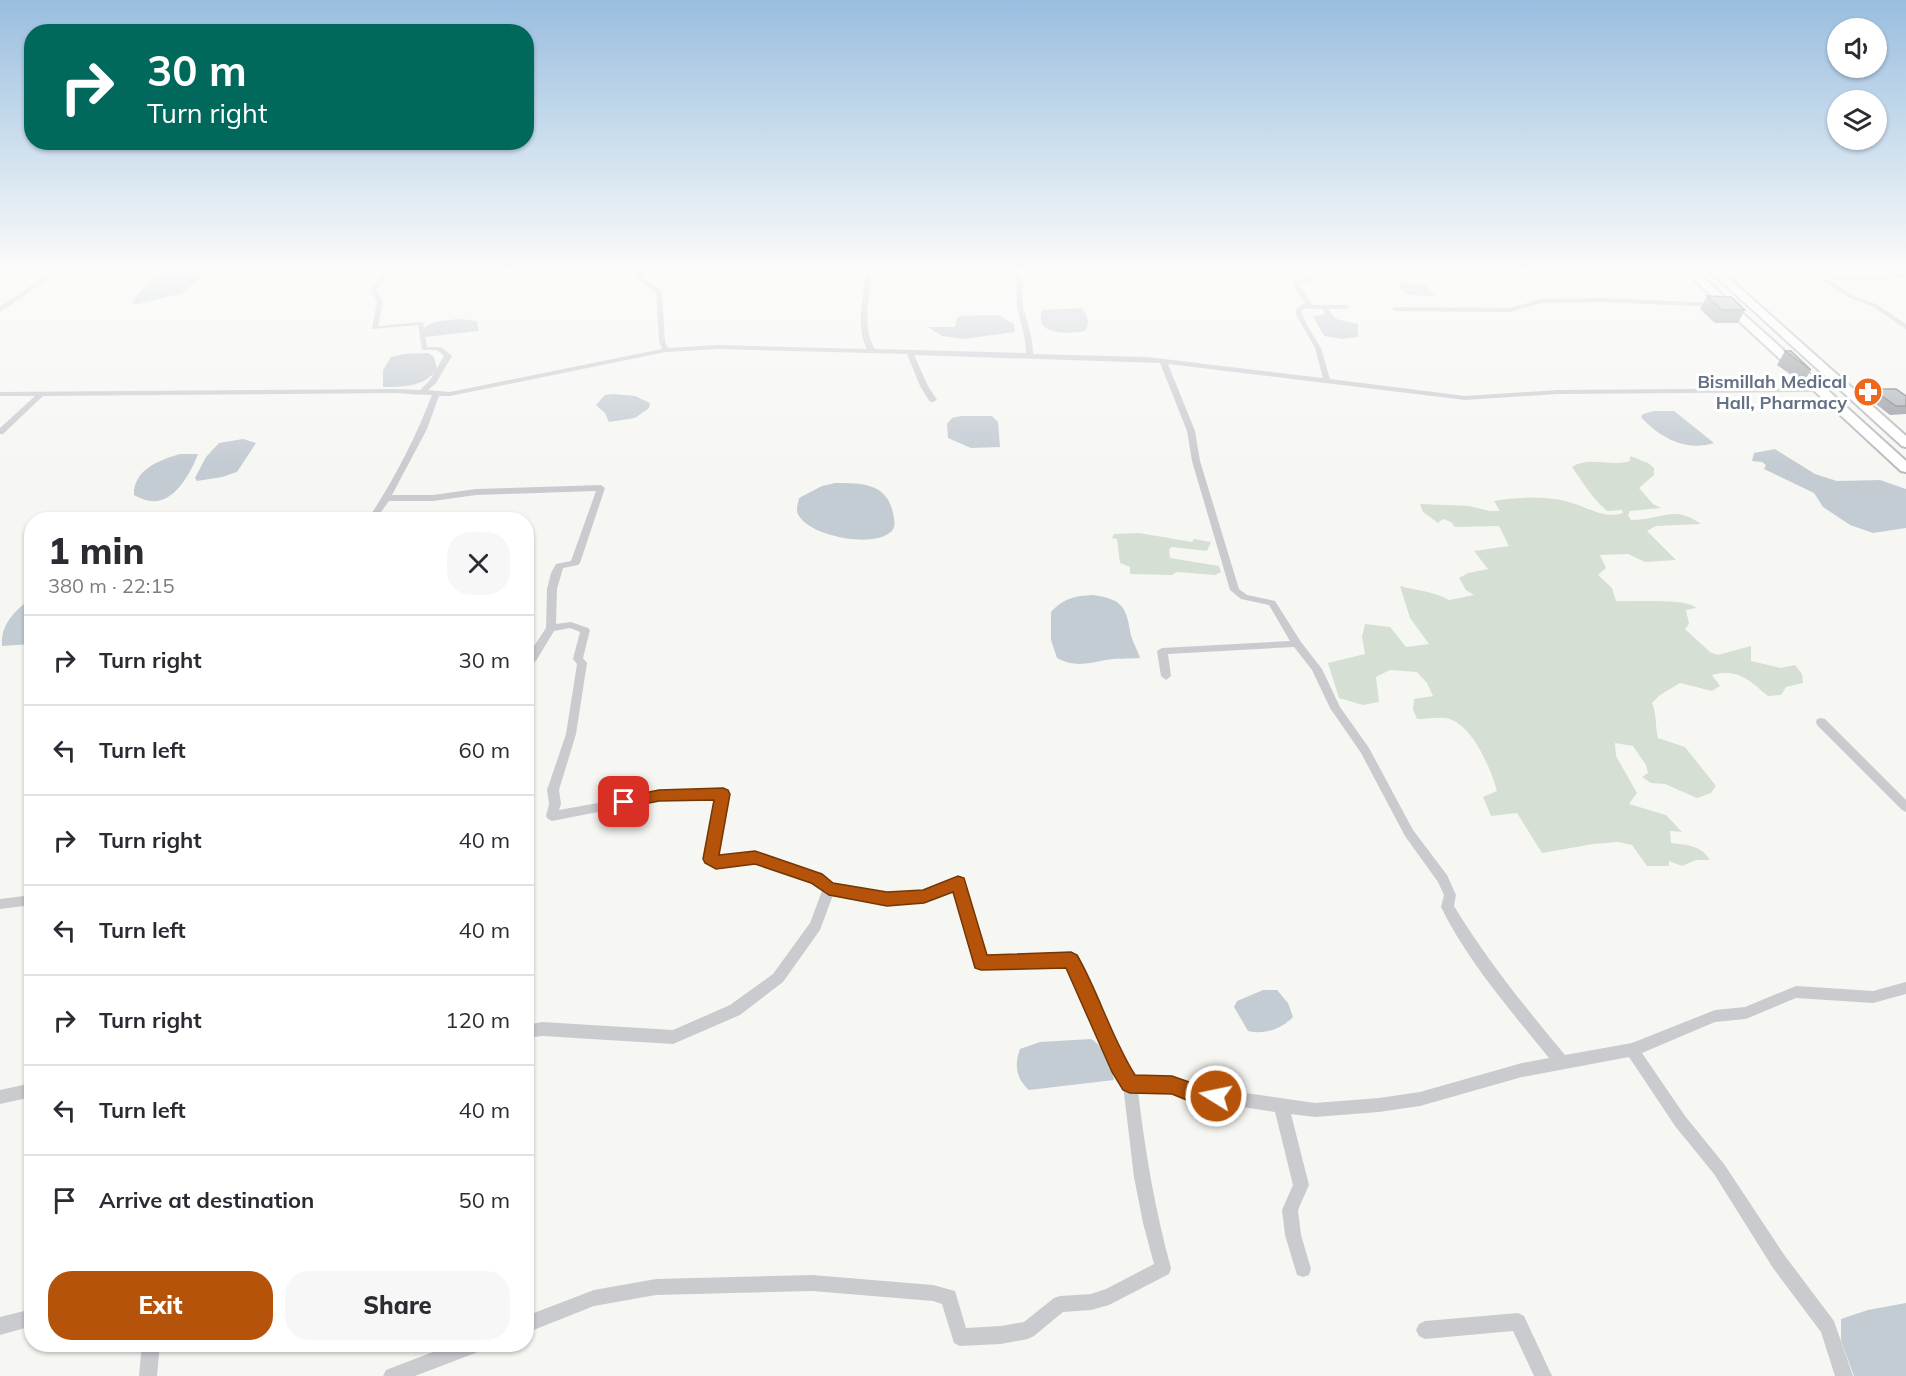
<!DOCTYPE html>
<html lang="en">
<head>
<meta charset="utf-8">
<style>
	body { margin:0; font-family:Mulish,sans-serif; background:#f7f7f7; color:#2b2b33; height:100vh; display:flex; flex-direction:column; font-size:22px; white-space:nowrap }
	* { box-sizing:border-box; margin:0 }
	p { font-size:20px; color:#7c7c81 }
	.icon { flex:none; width:33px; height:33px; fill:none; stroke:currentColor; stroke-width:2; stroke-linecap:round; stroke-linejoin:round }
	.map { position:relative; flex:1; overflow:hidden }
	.panel { position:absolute; left:24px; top:512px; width:510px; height:840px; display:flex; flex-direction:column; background:#fff; border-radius:24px; box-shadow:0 2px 4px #0004 }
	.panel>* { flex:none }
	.banner { position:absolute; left:24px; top:24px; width:510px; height:126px; border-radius:24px; box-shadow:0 2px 4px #0004; background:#00695c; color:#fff; overflow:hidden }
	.controls { position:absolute; left:1827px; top:18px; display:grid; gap:12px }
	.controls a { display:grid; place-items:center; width:60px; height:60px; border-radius:50%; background:#fff; box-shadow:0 2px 4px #0004; font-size:30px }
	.pin { position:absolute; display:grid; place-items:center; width:51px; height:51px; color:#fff; margin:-26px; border-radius:12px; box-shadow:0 3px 9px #0006 }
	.me { position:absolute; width:66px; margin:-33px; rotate:280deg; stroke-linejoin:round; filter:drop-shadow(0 0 4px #0008) }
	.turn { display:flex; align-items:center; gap:21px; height:126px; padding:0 24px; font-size:27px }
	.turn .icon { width:78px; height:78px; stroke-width:2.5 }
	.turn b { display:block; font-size:42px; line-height:51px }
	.round { display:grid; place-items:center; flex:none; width:63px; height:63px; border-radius:24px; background:#f7f7f7 }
	.overview { display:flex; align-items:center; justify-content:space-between; height:102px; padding:0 24px }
	h1 { font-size:36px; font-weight:800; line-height:45px }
	.action { display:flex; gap:12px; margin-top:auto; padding:12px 24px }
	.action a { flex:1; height:69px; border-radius:24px; background:#b45309; color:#fff; font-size:24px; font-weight:800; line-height:69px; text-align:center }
	.action a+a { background:#f7f7f7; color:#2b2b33 }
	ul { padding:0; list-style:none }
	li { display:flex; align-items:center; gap:18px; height:90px; padding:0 24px; border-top:2px solid #e1e1e2 }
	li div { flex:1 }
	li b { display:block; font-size:22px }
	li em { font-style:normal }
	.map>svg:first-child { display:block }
	.green { fill:#d6dfd4 }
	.water { fill:#c4ccd3 }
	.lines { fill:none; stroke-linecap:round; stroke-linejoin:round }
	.trunk-casing { stroke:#b8bbbf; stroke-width:4 }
	.minor { fill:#c9cbcf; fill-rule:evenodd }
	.trunk { fill:#fff; fill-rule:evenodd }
	.wall { fill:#989da3 }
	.building { fill:#b1b6bd; stroke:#7c7f84; stroke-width:1.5 }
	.route { fill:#b45309; stroke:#753606; stroke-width:1.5 }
	.labels { text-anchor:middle; stroke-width:6; stroke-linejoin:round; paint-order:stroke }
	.far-poi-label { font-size:18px; font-weight:bold; fill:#647286; stroke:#fff; text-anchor:end }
</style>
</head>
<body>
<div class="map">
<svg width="1906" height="1376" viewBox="0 0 1906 1376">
	<rect width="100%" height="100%" fill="#f6f7f3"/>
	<g class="green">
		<path d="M1630,456L1648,463L1654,468V475L1639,488L1653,504L1661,508L1630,511L1628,515L1631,520C1662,520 1674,504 1701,524L1656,526L1647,531L1676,560L1645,562L1628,554L1600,555L1606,568L1598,575L1612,588L1616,601C1632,602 1689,598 1696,608L1686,610L1689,624L1685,629L1710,652L1718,655L1751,646V661L1781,668L1795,665L1802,674L1803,683L1786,687L1781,695L1768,696C1749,680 1738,668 1712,675L1720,686L1712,691L1680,683L1660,695L1652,703C1657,715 1655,726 1658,738L1685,747L1716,786L1711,793L1697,798L1665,784L1651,783L1642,777L1648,773L1646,765L1633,746L1615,743L1616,756L1637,793L1629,804L1666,815L1682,832L1670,831L1671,843C1687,845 1701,845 1710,860H1696L1682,866L1669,861V866H1647L1632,845L1618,842L1593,844L1542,853L1517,813L1491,816L1483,797L1497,791C1491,769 1473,727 1450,719C1441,716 1427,719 1417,719L1413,709L1414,699L1433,696L1427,683L1417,672L1390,670L1376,677L1379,702L1363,705L1339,698L1328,663L1365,654L1362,637L1365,624L1390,627L1406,647L1429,644L1410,618L1400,586C1418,591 1433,591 1449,600L1474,595L1466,590L1459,578L1468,573L1488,569L1474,551L1509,546L1499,526L1455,527L1451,522L1443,519L1438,523L1423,512L1420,504L1469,506L1490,511H1500L1494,501C1518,497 1541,496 1565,501C1585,505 1603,520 1623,513L1622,510L1607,511C1591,497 1584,484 1572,467C1590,456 1611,467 1630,461Z"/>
		<path d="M1139,533L1192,542L1194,539L1211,542L1207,551L1172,547L1169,549L1170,558L1219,566L1221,572L1215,575L1177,572L1172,575L1130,574V567L1120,563L1117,539L1112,538L1114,534Z"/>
	</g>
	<g class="water">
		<path d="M171,272L206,273L183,293L134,305L132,301C144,289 153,276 171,272Z"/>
		<path d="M1401,282L1425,285L1436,296L1408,295L1398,286Z"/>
		<path d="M1082,308C1087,315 1091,323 1085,331C1069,334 1033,336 1042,310Z"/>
		<path d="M1323,309H1328L1336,319L1358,324V337L1342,339L1324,336L1313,316L1324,315Z"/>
		<path d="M998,315L1014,324L1015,332L964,339L942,336L928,327H955L957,318L962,316Z"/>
		<path d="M457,319L477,321L479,331L425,337L424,328C433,320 445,321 457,319Z"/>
		<path d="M428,353L434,357L437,369C425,387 403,387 383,387V370L391,357L404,354Z"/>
		<path d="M613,394L635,396L650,403L649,408L635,418L609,422L605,413L596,405L605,395Z"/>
		<path d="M1654,411H1674L1714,443C1686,452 1660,438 1641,417L1643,414Z"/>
		<path d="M961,416H992L998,422L1000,447L971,448L948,438L947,424L952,418Z"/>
		<path d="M243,439L256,443L237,472L222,477L197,481L195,478L206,457L219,443Z"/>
		<path d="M1775,449L1815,474L1837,481L1880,480L1906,489V528L1873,533L1850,525L1823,507L1814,493L1764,469L1766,465L1762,462L1752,461L1754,453Z"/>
		<path d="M180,454H198C192,470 177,499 157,501C150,502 141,499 134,495C133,470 159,460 180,454Z"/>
		<path d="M835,483C864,483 889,483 894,518C895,525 895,530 888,534C869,547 811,536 799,516C795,510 798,504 799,498L822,486Z"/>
		<path d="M1093,595C1119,599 1126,604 1130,631C1131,639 1137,649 1140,658C1128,659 1116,658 1105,660C1088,664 1072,667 1057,658L1051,640V612C1064,598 1075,596 1093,595Z"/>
		<path d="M31,599V644L2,646C0,625 15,610 31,599Z"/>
		<path d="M1263,990H1277L1288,1003L1293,1017C1281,1029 1265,1035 1248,1031L1234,1007L1237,1001Z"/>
		<path d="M1091,1039C1105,1047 1111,1065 1114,1080L1029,1090C1016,1079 1014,1065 1020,1049L1040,1042Z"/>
		<path d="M1906,1303V1376H1854L1841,1341V1319L1868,1310Z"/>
	</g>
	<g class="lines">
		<g class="trunk-casing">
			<g id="trunk">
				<path d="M1686,272H1697L1906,461V472L1901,471Z"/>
				<path d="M1711,272H1722L1906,436V447L1902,446Z"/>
			</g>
		</g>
		<g class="minor">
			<path d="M51,272H59L0,312V307Z"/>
			<path d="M384,272H390L376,291L383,301L378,326L423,322L427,347H441L452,356L436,383L428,390L450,392L662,349L659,341L656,292L639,281L635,272H641L644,279L662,291L665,341L668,348L718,345L867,349C855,326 864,299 865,274L869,272L871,274C870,299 861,326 875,349L1026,353C1026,336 1020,322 1017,306C1015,294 1020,283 1013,272H1019C1026,283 1021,294 1023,306C1027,322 1033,337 1033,354L1147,357L1323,378L1315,348L1296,315V309L1305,303L1293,284L1320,272H1330L1300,285L1312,305H1347L1350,307L1347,309H1305L1301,311L1307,325L1321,348L1330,379L1465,396L1558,390L1822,388L1823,390L1819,392L1558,394L1465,400L1168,364L1195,431L1200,461L1239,589L1247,595L1275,601L1301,642L1322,669L1340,707L1369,748L1413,830L1447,875L1456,895L1454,906C1486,959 1525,1007 1565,1055L1632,1043L1715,1010L1745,1007L1796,986L1873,991L1906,982V994L1873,1003L1796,998L1746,1019L1715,1022L1642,1053L1685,1116L1724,1164L1785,1256L1834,1321L1853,1376H1835L1821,1332L1773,1268L1714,1174L1675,1126L1629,1057L1522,1077L1420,1106L1379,1112L1315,1117L1291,1114L1309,1185L1298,1210L1301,1235L1311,1269L1309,1275L1303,1277L1297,1275L1285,1235L1282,1210L1293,1185L1275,1112L1189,1099L1171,1092L1138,1091C1145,1151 1155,1210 1171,1268L1169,1274L1109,1305L1091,1310L1063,1312L1034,1336L1028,1339L1001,1344L960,1346L954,1343L942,1304L933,1301L812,1291L656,1295L594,1306L526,1333V1316L594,1290L656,1279L812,1275L933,1285L955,1291L966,1328L1001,1326L1024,1322L1054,1298L1060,1296L1091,1294L1106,1289L1154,1264L1143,1223L1134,1177L1123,1085L1109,1059L1067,966L981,969L976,967L954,890L924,902L887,904L833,895L820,930L783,982L740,1015L673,1044L542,1036L526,1038V1025L542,1022L673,1030L730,1005L773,974L810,923L822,891C803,877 772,861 748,863C733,864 722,869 707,863L705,859L716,799L659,800L552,821L548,819L546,816L549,804L547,790L566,734L577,664L573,659L580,632L570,628L554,631L536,661L526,666V658L546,628L547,589L551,573L556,564L571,561L596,491L476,495L433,501H389L376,519H368C394,480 415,439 432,395C420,395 410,394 398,393L43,396L3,434H0V428L35,396H0V392L398,389L420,390L430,380L444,356L437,350H422L418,325L372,329L377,301L370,291ZM718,349L907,354L920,386L930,402H933L937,400L928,386L914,355L1160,363L1187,431L1192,461L1230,590L1241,599L1269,605L1290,641L1162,648L1157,651L1161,676L1166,680L1171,676L1168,654L1294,647L1312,670L1330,708L1361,753L1405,836L1438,882L1444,895L1441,907C1468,962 1511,1011 1549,1058L1522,1063L1420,1092L1379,1098L1315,1103L1189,1085L1171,1078L1134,1077C1112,1038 1097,995 1076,956L1071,954L986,957L962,879L958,878L923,892L887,894L832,884L798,866L764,855L750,853L718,856L729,794L727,791L723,790L659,792L559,810L561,804L559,790L576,734L587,663L583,658L590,630L588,628L571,622L556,624L557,589L563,568L578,565L580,563L605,488L601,485L476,489L433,495H392L427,429L439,396H450L666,352Z"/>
			<path d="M1159,272H1167L1175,278L1170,279Z"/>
			<path d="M1818,272L1849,277L1906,274V278L1849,281L1824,277L1854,296L1876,304L1906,324V329L1872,306L1850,298L1810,273Z"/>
			<path d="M1604,298L1715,303L1718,305L1715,307L1604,302L1542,303L1510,312L1395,311L1392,309L1395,307L1510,308L1542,299Z"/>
			<path d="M1821,718L1825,719L1906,800V812L1902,810L1817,725L1816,722L1817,719Z"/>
			<path d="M32,895V905L0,909V899Z"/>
			<path d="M32,1083V1097L0,1104V1090Z"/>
			<path d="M32,1309V1326L0,1335V1317Z"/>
			<path d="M1518,1313L1524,1316L1552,1376H1534L1513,1331L1425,1339L1419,1336L1416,1330L1419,1324L1425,1321Z"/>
			<path d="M142,1344H160L157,1376H139Z"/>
			<path d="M454,1344H486L483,1350L415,1376H383L386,1370Z"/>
		</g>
		<use href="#trunk" class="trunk"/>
	</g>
	<g class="wall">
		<path d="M1707,296L1745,310L1738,323H1715L1700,309Z"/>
		<path d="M1785,351L1811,370L1803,383L1777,365Z"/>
		<path d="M1872,389L1906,406V414L1890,415L1867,397Z"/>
	</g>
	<g class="building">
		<path d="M1707,296L1731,297L1745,310H1722Z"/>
		<path d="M1785,351H1791L1811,370Z"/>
		<path d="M1872,389H1896L1906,396V406H1896Z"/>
	</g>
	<linearGradient id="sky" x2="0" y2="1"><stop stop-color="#99bee0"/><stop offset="0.58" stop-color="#fbfbfa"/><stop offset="1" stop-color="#fbfbfa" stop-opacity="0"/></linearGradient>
	<rect width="1906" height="465" fill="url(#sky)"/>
	<path class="route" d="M723,788L728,790L730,794L719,855L755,851L822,874L833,883L887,892L923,890L958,876L964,878L987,955L1071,952L1077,955C1099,993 1111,1037 1135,1075L1172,1076L1189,1082L1222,1089L1225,1096L1222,1102L1216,1105L1189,1101L1172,1094L1130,1093L1123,1090L1112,1072L1066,968L981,970L975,968L953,892L924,903L887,906L829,895L811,883L755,864L716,869L705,863L703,859L714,800L659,801L624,808L618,807L616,802L618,798L624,797L659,790Z"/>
	<defs>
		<g id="pharmacy-disc" transform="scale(1.5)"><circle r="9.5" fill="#ed691d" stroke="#fff"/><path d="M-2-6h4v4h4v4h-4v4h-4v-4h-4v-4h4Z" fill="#fff"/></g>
	</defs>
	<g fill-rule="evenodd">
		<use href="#pharmacy-disc" x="1868" y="392"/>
	</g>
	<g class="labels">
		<g class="far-poi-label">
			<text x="1847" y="388">Bismillah Medical<tspan x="1847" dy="21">Hall, Pharmacy</tspan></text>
		</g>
	</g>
</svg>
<div class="controls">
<a><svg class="icon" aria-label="sound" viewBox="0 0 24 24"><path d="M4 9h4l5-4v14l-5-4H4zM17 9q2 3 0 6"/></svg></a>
<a><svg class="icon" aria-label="layers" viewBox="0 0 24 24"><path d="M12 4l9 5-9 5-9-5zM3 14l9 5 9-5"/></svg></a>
</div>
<div class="pin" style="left:624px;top:802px;background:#d93025"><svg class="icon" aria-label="arrive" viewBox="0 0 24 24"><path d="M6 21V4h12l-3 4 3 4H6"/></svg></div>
<svg class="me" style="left:1216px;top:1096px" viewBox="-20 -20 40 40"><circle r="17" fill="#b45309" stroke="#fff" stroke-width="3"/><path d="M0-11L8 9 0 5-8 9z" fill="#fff"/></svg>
<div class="banner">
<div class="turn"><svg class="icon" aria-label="right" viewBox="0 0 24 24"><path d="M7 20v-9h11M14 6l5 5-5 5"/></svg><div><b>30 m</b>Turn right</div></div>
</div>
<section class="panel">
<div class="overview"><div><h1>1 min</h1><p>380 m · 22:15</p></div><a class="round"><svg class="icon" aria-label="close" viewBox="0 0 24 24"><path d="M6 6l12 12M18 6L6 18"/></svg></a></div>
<ul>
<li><svg class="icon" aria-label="right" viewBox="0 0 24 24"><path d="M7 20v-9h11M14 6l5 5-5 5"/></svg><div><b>Turn right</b></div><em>30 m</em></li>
<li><svg class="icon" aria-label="left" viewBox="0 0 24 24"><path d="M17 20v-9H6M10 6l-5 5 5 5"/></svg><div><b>Turn left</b></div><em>60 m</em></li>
<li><svg class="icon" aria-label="right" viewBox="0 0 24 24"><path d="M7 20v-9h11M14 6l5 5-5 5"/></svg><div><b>Turn right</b></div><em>40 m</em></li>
<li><svg class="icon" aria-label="left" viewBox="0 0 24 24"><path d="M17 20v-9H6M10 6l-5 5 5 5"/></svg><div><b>Turn left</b></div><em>40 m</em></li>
<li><svg class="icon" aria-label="right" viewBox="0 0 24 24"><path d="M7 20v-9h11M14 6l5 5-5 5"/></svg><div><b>Turn right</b></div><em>120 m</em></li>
<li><svg class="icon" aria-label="left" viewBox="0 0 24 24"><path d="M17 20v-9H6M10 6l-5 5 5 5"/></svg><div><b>Turn left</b></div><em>40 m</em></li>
<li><svg class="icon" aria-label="arrive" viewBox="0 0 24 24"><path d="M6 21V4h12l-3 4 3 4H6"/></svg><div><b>Arrive at destination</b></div><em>50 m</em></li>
</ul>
<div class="action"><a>Exit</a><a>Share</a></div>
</section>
</div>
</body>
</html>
